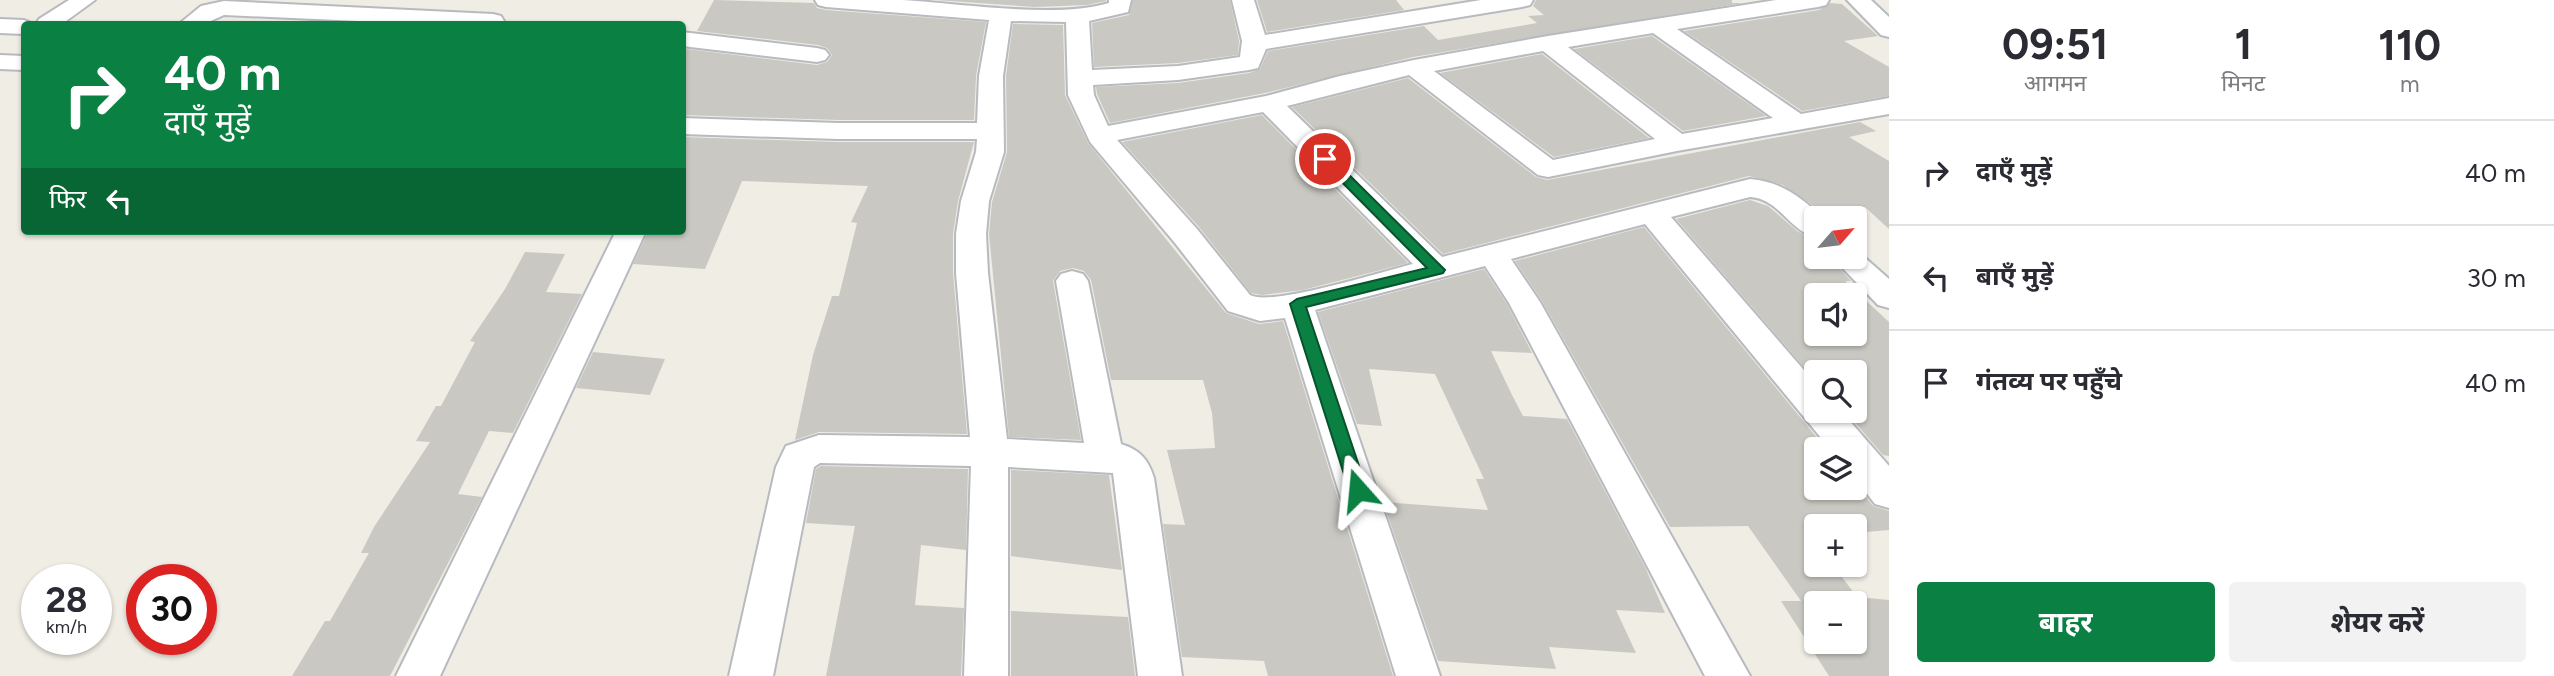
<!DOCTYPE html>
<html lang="hi">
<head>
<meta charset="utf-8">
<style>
	body { margin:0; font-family:Figtree,"Noto Sans Devanagari",sans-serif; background:#f2f2f3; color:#2b2b33; height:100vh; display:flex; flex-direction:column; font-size:26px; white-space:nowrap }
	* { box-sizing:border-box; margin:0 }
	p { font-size:23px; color:#7c7c81 }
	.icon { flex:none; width:38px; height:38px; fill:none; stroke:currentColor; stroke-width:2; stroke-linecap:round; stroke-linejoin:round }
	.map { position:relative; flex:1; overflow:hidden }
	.drawer { display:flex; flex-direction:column; background:#fff; width:665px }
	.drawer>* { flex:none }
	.top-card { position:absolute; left:21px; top:21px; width:665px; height:214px; border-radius:7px; box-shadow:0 2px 5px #0004; background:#0b8043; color:#fff; overflow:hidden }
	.needle { width:46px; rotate:62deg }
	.controls { position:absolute; left:1804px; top:206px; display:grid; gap:14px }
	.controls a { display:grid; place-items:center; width:63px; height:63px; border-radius:7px; background:#fff; box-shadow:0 2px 5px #0004; font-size:35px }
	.speed { position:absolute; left:21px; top:564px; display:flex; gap:14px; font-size:35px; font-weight:700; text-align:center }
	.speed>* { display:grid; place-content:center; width:91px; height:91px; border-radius:50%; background:#fff; box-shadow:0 2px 5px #0004; line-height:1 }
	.speed small { font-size:18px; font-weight:400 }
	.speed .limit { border:10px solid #d22; background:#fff; color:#111 }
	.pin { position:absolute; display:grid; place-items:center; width:60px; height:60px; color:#fff; margin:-30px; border:4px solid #fff; border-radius:50%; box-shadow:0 2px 7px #0007 }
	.me { position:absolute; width:77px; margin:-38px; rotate:342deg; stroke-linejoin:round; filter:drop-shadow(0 0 5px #0008) }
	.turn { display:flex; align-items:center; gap:24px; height:147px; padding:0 28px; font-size:32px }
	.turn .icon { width:91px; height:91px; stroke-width:2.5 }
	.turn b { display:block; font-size:49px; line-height:60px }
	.then { display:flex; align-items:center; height:66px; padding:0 28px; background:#0003; gap:14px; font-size:26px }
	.eta { display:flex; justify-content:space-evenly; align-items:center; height:119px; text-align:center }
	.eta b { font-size:42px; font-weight:700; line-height:49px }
	.cta { display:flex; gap:14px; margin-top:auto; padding:14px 28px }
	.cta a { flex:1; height:80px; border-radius:7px; background:#0b8043; color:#fff; font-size:28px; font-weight:700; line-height:80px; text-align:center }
	.cta a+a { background:#f2f2f3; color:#2b2b33 }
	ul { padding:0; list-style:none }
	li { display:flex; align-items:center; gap:21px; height:105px; padding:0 28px; border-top:2px solid #e1e1e2 }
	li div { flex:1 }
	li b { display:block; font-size:26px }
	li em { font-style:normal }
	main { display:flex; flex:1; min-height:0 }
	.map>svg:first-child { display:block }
	.building { fill:#cac8c2; fill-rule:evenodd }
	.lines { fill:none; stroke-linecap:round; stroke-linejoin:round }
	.minor-casing { stroke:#b7babf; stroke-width:4 }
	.minor { fill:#fff; fill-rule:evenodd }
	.route { fill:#0b8043; stroke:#07532c; stroke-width:2 }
</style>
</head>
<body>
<main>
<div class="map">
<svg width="1889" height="676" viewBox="0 0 1889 676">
	<rect width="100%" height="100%" fill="#efede4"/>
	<g class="building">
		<path d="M714,0L814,3L817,8L826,10L986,22L976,76L974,120H838L682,115V56L687,49L817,65L827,62L832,55L827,48L818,45L697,31Z"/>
		<path d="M935,0H1106V1L1087,5L1035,7Z"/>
		<path d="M1133,0H1230L1239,41L1238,55L1178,63L1094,67L1092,23L1129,15Z"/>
		<path d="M1257,0H1396L1404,10L1267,32Z"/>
		<path d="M1536,0H1732V3H1743L1413,57L1265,93L1110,123L1097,94L1096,87L1178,83L1249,73L1260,69L1268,51L1424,26L1438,40L1537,23L1528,16L1544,15L1533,6Z"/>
		<path d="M1830,3L1842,4L1878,36L1844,41L1889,67V96L1802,111L1684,31L1819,10Z"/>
		<path d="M1013,24L1063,25L1065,95L1088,143L1226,313L1259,324L1283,321L1393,676H1268L1264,661L1182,657L1163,524L1185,525L1167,450L1215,448L1212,413L1203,380H1111L1091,280L1084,271L1073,268L1060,271L1053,281L1081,440L1009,437L989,234L992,202L1007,152L1006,76Z"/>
		<path d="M1652,36L1766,116L1683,131L1574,49Z"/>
		<path d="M1542,54L1649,138L1554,157L1440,73Z"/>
		<path d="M1408,78L1536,177L1547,180L1860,122L1876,131L1849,137L1889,161V229L1865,207H1815L1783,185L1749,176L1443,254L1292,107Z"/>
		<path d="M1262,115L1408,263L1303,290L1262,295L1251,293L1199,227L1122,142Z"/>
		<path d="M682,137L838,142H974L958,201L953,234V273L967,434L819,432L795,440L813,355L832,296H839L857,223L851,222L868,186L742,181L705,269L633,264L648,232L682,233Z"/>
		<path d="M1750,200L1768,206L1797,231L1810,238L1816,243V257H1829L1851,281H1845L1889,322V456L1883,455L1845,411H1855V373H1816V381L1676,219ZM1816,296H1855V334H1816Z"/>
		<path d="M1644,227L1827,450H1816V488H1855V482L1873,506L1889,511V530L1855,533V527H1816V536H1811L1816,543V565H1833L1857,597L1889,600V676H1829L1781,601H1801L1748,526L1670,527L1542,301L1515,261ZM1816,604H1855V642H1816Z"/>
		<path d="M525,252L565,254L546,292L582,294L513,433L489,431L458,494L482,497L390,676H292L325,621H330L369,553H361L374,527L430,442L416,441L436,406H441L475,342L470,341L505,289Z"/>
		<path d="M1484,269L1507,304L1532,353L1491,351L1512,395L1523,416L1567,419L1645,567L1665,613L1616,610L1636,653L1549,647L1556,669L1438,661L1383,502L1488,510L1476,479H1484L1435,374L1369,369L1382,426L1357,424L1318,312Z"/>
		<path d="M593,352L665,359L650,395L576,388Z"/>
		<path d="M821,466L968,469L966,550L921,545L915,605L964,608L961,676H826L855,526L806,523L816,469Z"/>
		<path d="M1011,470L1109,475L1122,570L1011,556Z"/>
		<path d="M1011,611L1128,617L1135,676H1011Z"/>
	</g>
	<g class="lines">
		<g class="minor-casing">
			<g id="minor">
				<path d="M69,0H95L62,24H36L39,19Z"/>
				<path d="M815,0C843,0 872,0 901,0C958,3 1056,19 1109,3V0H1131L1128,12L1089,21L1092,70L1178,66L1240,57L1242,41L1232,0H1254L1265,35L1481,0H1533L1530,5L1522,7L1266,49L1258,68L1249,70L1178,80L1093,85L1094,95L1108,126L1266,96L1340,76L1414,60L1548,36L1776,0H1829L1826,5L1818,7L1677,29L1801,114L1889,98V114L1677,151L1548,177L1538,175L1409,75L1287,106L1442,257L1750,179C1782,182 1801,197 1824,219H1816V237C1790,232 1780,199 1750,197L1671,217L1816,384V411H1841L1889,466V508L1875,504L1855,478V450H1831L1645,224L1511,259L1540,302L1750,676H1705L1509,303L1485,266L1315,310L1440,676H1396L1285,318L1260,321L1228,311L1175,243L1090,142L1068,95L1066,22L1011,21L1003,76L1004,152L989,201L986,234L988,273L1007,439L1084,443L1056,281L1061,274L1072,271L1083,274L1088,281L1121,444C1140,450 1148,459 1154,478L1182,676H1138L1113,473L1008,467V676H964L971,466L820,463L814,467L773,676H729L776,467L786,446L819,435L970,437L956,273V234L961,201L976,152L977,139H838L682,134V118L838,123H977L979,76L989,20L826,7L818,5ZM1653,33L1773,118L1682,134L1568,47ZM1543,51L1655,139L1553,160L1434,71ZM1263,112L1413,264C1384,271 1271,307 1250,295L1197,229L1117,140Z"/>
				<path d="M1847,0H1871L1889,17V37L1881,35Z"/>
				<path d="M224,1L493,14L501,16L504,21L502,24H424L224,15L204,24H179L201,6Z"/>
				<path d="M0,19L24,20L34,24H24V34L0,33Z"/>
				<path d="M682,32L817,48L825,50L829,55L825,60L817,62L682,46Z"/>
				<path d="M0,55L24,56V70L0,69Z"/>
				<path d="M616,231H646L440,676H396Z"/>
				<path d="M1855,249L1889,279V308L1878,305L1832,257H1855Z"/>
			</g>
		</g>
		<use href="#minor" class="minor"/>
	</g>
	<path class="route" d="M1325,155L1330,156L1445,270L1443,273L1306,307L1367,490L1365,495L1358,497L1352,495L1349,490L1290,304L1297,299L1427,268L1321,161V156Z"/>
</svg>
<div class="controls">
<a><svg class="needle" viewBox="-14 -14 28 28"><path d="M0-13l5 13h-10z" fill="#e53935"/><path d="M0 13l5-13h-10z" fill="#7c7c81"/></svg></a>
<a><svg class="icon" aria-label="sound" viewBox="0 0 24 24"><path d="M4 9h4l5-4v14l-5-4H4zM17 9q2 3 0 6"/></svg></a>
<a><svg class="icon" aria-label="search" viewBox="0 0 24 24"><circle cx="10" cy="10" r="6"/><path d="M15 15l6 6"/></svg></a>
<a><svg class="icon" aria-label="layers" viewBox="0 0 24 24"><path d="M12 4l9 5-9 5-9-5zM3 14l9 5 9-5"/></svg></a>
<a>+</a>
<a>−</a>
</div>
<div class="speed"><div>28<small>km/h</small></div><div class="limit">30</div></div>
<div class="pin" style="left:1325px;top:159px;background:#d93025"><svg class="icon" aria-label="arrive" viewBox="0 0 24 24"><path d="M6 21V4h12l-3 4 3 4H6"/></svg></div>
<svg class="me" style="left:1358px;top:490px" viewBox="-20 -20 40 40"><path d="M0-17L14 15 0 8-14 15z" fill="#0b8043" stroke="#fff" stroke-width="4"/></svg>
<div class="top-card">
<div class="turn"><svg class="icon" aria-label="right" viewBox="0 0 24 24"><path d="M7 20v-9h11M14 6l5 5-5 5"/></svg><div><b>40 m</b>दाएँ मुड़ें</div></div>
<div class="then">फिर<svg class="icon" aria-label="left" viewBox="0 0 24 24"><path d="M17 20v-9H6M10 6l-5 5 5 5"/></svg></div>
</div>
</div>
<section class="drawer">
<div class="eta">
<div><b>09:51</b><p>आगमन</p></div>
<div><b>1</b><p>मिनट</p></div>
<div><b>110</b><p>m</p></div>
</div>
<ul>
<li><svg class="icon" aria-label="right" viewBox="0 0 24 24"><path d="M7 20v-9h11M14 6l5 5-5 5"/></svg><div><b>दाएँ मुड़ें</b></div><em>40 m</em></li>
<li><svg class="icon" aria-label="left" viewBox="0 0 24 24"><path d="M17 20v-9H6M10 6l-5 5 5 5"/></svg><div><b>बाएँ मुड़ें</b></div><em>30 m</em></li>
<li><svg class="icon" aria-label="arrive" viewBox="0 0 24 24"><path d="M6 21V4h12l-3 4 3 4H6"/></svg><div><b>गंतव्य पर पहुँचे</b></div><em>40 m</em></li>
</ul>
<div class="cta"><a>बाहर</a><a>शेयर करें</a></div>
</section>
</main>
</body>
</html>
